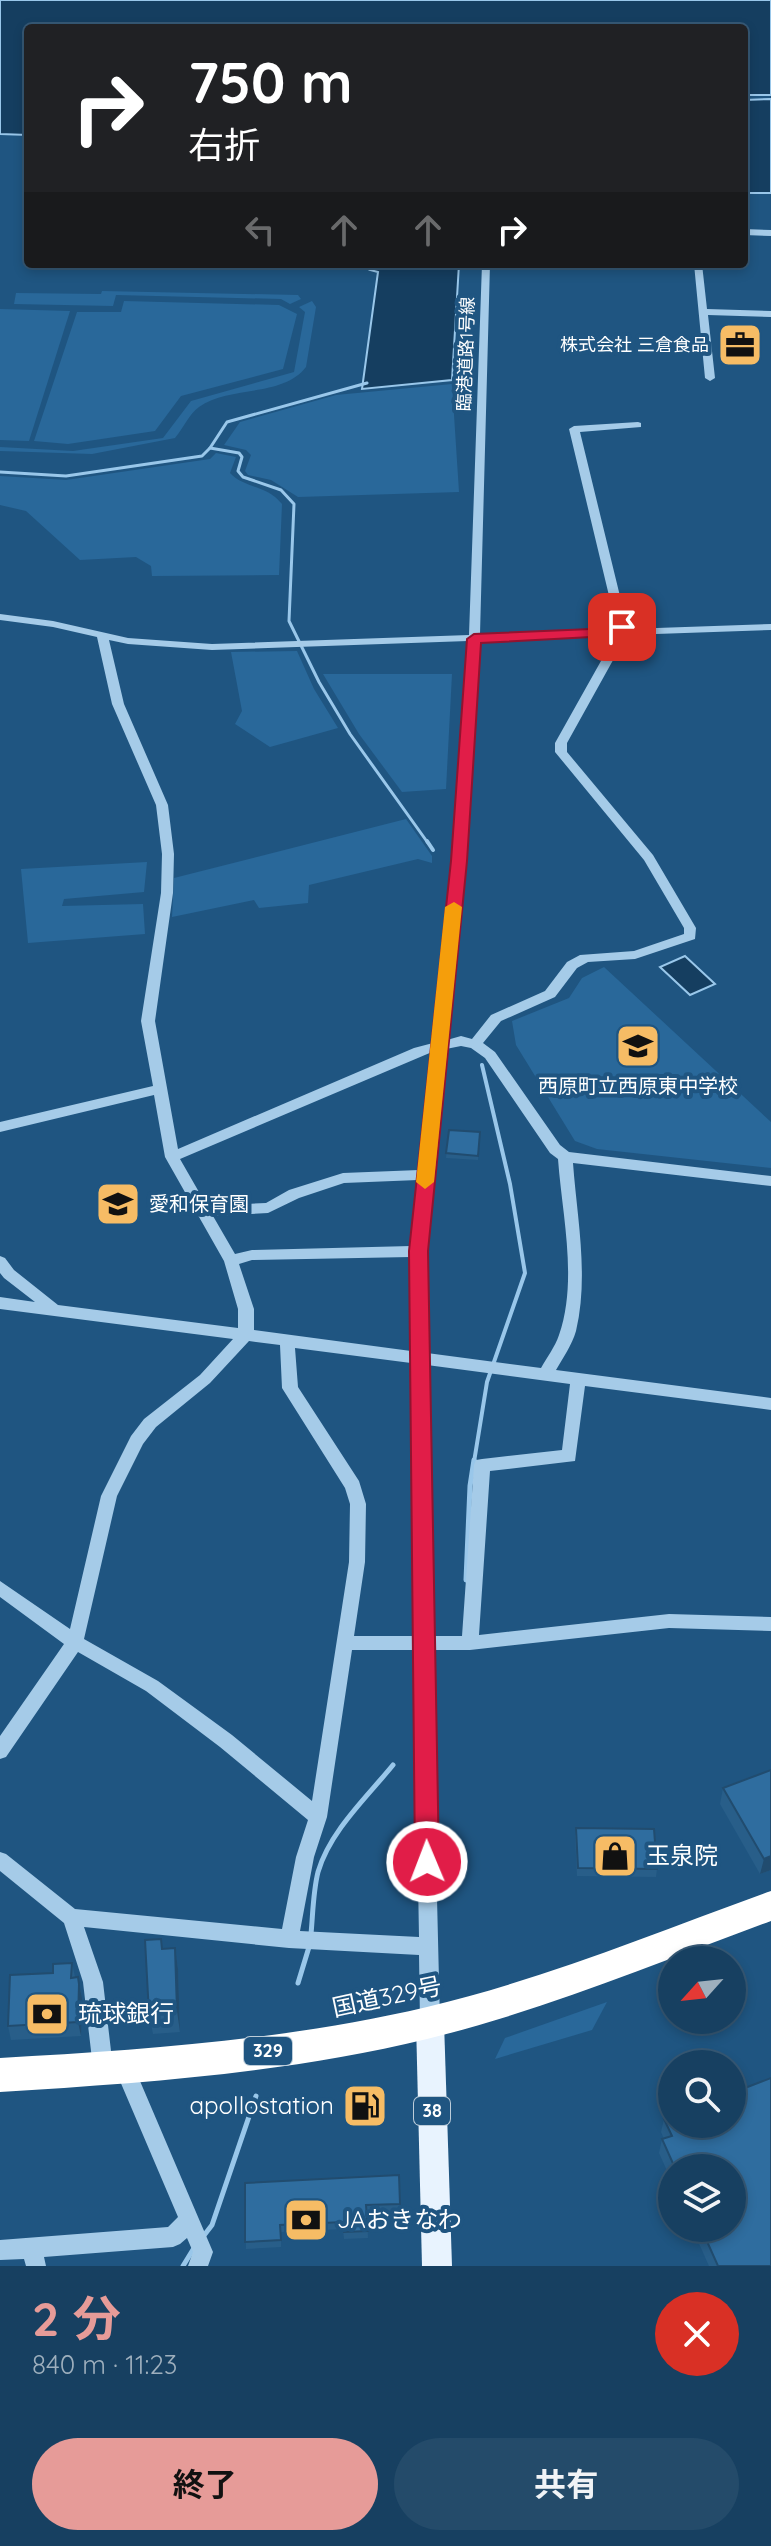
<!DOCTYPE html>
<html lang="ja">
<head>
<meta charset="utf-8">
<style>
	body { margin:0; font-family:Quicksand,"Noto Sans JP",sans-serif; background:#244b6a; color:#f1f3f6; height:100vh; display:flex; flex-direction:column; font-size:30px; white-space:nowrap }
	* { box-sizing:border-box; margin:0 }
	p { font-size:26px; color:#9eafbd }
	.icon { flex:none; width:44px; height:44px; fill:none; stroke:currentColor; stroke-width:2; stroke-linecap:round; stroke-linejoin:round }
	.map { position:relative; height:2266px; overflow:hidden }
	.drawer { display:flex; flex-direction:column; background:#174061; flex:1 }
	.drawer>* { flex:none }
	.hud { position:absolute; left:24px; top:24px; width:724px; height:244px; border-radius:8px; box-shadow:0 4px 12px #0003,0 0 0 2px #365976; background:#202124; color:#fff; overflow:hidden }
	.needle { width:52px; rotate:243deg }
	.controls { position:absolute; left:658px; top:1946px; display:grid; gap:16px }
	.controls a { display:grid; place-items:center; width:88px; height:88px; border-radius:50%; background:#174061; box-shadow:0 4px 12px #0003,0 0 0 2px #365976; font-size:40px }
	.pin { position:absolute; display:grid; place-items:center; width:68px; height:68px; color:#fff; margin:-34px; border-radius:16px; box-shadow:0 4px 12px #0006 }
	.me { position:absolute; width:88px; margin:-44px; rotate:359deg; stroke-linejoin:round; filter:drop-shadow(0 0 6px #0008) }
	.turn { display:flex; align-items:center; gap:28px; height:168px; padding:0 32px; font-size:36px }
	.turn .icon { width:104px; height:104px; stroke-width:2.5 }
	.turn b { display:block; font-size:56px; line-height:68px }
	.lanes { display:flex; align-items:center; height:76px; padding:0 32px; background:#0003; justify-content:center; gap:40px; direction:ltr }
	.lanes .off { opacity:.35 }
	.round { display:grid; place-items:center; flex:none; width:84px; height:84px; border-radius:42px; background:#244b6a }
	.summary { display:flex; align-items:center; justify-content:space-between; height:136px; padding:0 32px }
	h1 { font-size:48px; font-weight:700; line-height:60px; color:#e69b98 }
	.button { display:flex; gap:16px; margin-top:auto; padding:16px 32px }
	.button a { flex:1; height:92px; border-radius:48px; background:#e69b98; color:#111; font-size:32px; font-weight:700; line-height:92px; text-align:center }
	.button a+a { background:#244b6a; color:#f1f3f6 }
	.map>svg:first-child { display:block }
	.green { fill:#29689a }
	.water { fill:#153e60; stroke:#99c7ea; stroke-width:2 }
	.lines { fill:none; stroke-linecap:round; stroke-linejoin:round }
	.stream-far2 { stroke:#99c7ea; stroke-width:3 }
	.stream-far1 { stroke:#99c7ea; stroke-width:4 }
	.stream { stroke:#99c7ea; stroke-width:5 }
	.minor { fill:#a5cbe8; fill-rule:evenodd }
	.major { fill:#e8f3fe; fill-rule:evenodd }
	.highway { fill:#fff; fill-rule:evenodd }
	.wall { fill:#285e89 }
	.shaded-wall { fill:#214c6f }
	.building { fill:#2f6d9f; stroke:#214c6f; stroke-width:2 }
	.route { fill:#e11d48; stroke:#92132f; stroke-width:2 }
	.slow { fill:#f59e0b }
	.labels { text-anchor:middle; stroke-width:8; stroke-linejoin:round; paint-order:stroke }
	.far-poi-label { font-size:18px; fill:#fff; stroke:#1f5581; text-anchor:end }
	.far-street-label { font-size:18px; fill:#fff; stroke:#1f5581 }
	.shield { fill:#1f5581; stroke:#bcccd9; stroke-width:2 }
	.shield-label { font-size:18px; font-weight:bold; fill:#fff }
	.poi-label { font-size:20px; fill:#fff; stroke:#1f5581 }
	.near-poi-label { font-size:24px; fill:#fff; stroke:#1f5581; text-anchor:start }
	.near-street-label { font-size:24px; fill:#fff; stroke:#1f5581 }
</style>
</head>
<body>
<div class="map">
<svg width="771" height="2266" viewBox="0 0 771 2266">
	<rect width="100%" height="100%" fill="#1f5581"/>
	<g class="green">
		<path d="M102,291L298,295L301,299L290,304L281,299L116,295L113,306L14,304L16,293L101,294Z"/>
		<path d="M124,301L279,305L297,314L283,369L181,396L155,431L68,444L34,441L77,312H121Z"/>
		<path d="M312,301L316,307L306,367C282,398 229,385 199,407C189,414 183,429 175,438L92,454L0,451V447L73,451L163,438L191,401L294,372L305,312L299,307Z"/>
		<path d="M0,309L70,311L29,441L0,440Z"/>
		<path d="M452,384L459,492L298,497L271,480L248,475L245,471L251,455L246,450L224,445L240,422L336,395Z"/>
		<path d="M216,453L236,457L230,473C245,489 266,484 282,504L279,575L152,576L151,566L136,557L80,560L26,511L0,505V476L66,480L210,459Z"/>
		<path d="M297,651L314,689L338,728L270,747L235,724L242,711L231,652Z"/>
		<path d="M323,674H452L446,789L402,792L359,734Z"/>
		<path d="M406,819L432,856V863L418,859L309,885L308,903L259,908L254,900L172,917L174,878Z"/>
		<path d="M147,862L144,892L64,899L62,906L143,904L145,934L28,943L21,869Z"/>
		<path d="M604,967L771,1122V1168L597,1149L575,1141L516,1045L512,1021L569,998L582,978Z"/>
		<path d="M607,2002L592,2030L495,2059L505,2038Z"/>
	</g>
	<g class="water">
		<path d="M0,0H771V95H744V28H28V135L0,134Z"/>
		<path d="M771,99V193H744V100Z"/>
		<path d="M375,264H459L452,380L362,389L378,272L370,270Z"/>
		<path d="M685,956L715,984L690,995L660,967Z"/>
	</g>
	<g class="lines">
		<g class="stream-far2">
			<path d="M367,383L227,422L210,448L239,453L242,457L238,471L243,477L281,490L294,504L289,621L319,682L350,734L428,843"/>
			<path d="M0,472L66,476L202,456L210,448"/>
		</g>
		<g class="stream-far1">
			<path d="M427,841L433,850"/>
			<path d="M474,1462L487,1382L525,1273L510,1184L482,1065"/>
		</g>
		<g class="stream">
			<path d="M466,1580L470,1486L474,1460"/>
			<path d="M311,1934C313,1913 313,1892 318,1872C330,1831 367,1797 393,1765"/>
			<path d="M298,1983L309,1947"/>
			<path d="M202,2238L212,2225L256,2096"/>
			<path d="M183,2266L194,2248"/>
		</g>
		<g class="minor">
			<path d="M744,229L771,230V236L744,235Z"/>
			<path d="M482,264H490L480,634L617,629L569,429L574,426L638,422L641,423V427L580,432L628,629L771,624V630L627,635L567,743V752L653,855L696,928L695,939L635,959L588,962L577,968L555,997L501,1021L483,1043L495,1052L560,1145L569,1152L771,1176V1186L573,1163C577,1218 589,1276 576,1331C572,1345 563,1358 556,1370L771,1398V1410L585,1386L575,1461L490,1471L479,1635L669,1614L771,1617V1631L669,1628L470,1650H431L440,2022L437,2029L430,2031L423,2029L420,2022L419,1955L289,1948L84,1927L103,1982L113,2068L110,2075L103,2078L96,2075L93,2068L83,1982L64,1923L0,1871V1852L6,1854L75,1909L282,1929L296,1857L308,1820L220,1747L146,1691L78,1652L6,1757L0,1759V1736L64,1644L0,1597V1581L70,1629L101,1496L131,1436L144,1419L200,1375L233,1339L0,1309V1297L35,1302L4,1278L0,1273V1256L5,1258L14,1270L58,1305L238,1328V1309L224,1261L165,1157L154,1095L0,1132V1122L153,1086L141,1021L161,893L162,854L156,805L112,704L97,637L53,627L0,620V614L53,621L128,638L212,644L469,635ZM615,636L555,743V752L644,860L684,928V934L634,951L580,955L567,962L545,991L491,1015L472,1039L461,1036L447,1040L465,861L479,641ZM109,640L128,644L212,650L468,641L453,861L433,1043L414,1048L178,1149L155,1021L173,893L174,854L168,805L124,704ZM461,1046L471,1048L485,1058L550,1153L558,1159C562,1215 578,1280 559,1335C555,1347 547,1357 541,1368L427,1353L425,1251L446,1049ZM432,1052L419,1170L343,1173L289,1190L266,1203L207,1206L180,1159ZM418,1180L411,1246L252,1250L235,1254L213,1216L268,1213L299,1198L344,1183ZM411,1257V1351L254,1330V1309L239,1264L252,1260ZM249,1341L280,1345L282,1388L345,1488L350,1504L349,1562L312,1801L232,1735L158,1681L84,1639L117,1496L143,1444L156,1427L210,1383ZM295,1348L411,1363L413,1636H354L365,1562L366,1504L359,1481L298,1387ZM427,1365L570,1384L562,1450L482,1459L476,1460L474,1465L462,1636H430ZM352,1650H414L419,1937L300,1931L314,1857L327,1817Z"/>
			<path d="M694,264H702L707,309L771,311V317L708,315L715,378L710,381L705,378Z"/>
			<path d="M124,2057L131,2060L213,2252L208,2266H188L193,2252L187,2238L180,2244L173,2247L44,2257L46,2266H26L24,2259L0,2260V2240L168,2227L178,2217L114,2067L117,2060Z"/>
		</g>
		<path class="major" d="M430,2009L440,2013L444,2022L452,2266H422L416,2022L420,2013Z"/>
		<path class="highway" d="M771,1891V1921C657,1963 545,2010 427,2039C287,2073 143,2083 0,2092V2058C143,2050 287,2040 427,2007C545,1979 657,1932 771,1891Z"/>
	</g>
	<g class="wall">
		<path d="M449,1130L480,1132L478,1160L446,1158Z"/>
		<path d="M723,1788L771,1870L760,1874L720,1804Z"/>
		<path d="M576,1828L657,1869L656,1877L577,1876L575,1836Z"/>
		<path d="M175,1948L178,1969L180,2032L153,2034L149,2014Z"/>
		<path d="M72,1963L75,1977L81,1992V2036L11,2040L8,2026L53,1973Z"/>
		<path d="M771,2078V2266H709L692,2228H732V2168H672V2182L659,2153L662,2139H664L661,2132L664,2119L672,2116V2124H732V2093Z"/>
		<path d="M399,2175L400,2211L367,2212L368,2238L344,2239L343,2229L281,2232V2247L246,2249L245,2183Z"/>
	</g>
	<g class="shaded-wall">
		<path d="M771,1856V1870L760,1874L764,1859Z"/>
		<path d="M175,1948L178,1969L180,2032L177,2011Z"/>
		<path d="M78,1977L82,1999L81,2036L78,2022Z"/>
	</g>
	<g class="building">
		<path d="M449,1130L480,1132L478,1156L446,1153Z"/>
		<path d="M771,1770V1856L764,1859L723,1788Z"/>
		<path d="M576,1828L654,1829L657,1869L578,1868Z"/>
		<path d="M161,1939L162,1949L175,1948L177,2011L149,2014L145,1940Z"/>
		<path d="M72,1963L71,1978L78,1977L79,1984L78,2022L8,2026L10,1975L53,1973V1964Z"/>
		<path d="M771,2078V2266H718L701,2228H732V2168H675L662,2139L672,2136L664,2119L672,2116V2124H732V2093Z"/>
		<path d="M399,2175L400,2204L366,2205L368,2231L344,2232L343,2222L280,2225L281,2240L245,2242V2183Z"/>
	</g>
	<path class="route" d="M622,622L629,627L628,635L481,643L467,861L428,1251L439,1862L435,1869L427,1873L418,1869L415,1862L409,1251L451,861L467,639L474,634L615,628Z"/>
	<path class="slow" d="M454,902L462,907L434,1182L425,1189L416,1182L445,907Z"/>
	<defs>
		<g id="office-square" transform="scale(2.3)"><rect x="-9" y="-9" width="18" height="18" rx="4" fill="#f6bc65" stroke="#1f5581"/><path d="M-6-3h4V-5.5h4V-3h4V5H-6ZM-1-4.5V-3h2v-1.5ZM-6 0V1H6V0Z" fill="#111"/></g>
		<g id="school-square" transform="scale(2.3)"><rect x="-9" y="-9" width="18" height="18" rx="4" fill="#f6bc65" stroke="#1f5581"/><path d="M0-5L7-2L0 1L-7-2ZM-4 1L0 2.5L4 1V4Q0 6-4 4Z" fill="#111"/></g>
		<g id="shop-square" transform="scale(2.3)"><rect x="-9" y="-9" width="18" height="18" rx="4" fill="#f6bc65" stroke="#1f5581"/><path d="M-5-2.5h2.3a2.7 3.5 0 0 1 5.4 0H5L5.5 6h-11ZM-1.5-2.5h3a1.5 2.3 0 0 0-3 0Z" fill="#111"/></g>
		<g id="bank-square" transform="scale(2.3)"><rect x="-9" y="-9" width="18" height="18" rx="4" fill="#f6bc65" stroke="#1f5581"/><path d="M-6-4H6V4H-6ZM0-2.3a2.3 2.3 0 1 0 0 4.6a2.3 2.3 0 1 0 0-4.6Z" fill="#111"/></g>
		<g id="fuel-square" transform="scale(2.3)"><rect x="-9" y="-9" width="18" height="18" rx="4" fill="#f6bc65" stroke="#1f5581"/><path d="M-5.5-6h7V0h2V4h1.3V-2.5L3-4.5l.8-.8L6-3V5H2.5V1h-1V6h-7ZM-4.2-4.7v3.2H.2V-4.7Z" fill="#111"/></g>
	</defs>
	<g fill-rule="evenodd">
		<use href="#office-square" x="740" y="345"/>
		<use href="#school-square" x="638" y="1046"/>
		<use href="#school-square" x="118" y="1204"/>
		<use href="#shop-square" x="615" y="1856"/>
		<use href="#bank-square" x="47" y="2014"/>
		<use href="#fuel-square" x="365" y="2106"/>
		<use href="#bank-square" x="306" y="2220"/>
	</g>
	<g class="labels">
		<g class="far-poi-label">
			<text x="709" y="351">株式会社 三倉食品</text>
		</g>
		<g class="far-street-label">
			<text transform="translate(466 354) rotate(-88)" y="6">臨港道路1号線</text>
		</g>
		<g class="shield">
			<rect x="244" y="2037" width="48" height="28" rx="6"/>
			<rect x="414" y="2097" width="36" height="28" rx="6"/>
		</g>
		<g class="shield-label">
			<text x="268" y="2057">329</text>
			<text x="432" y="2117">38</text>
		</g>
		<g class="poi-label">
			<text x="638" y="1093">西原町立西原東中学校</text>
			<text x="149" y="1211" text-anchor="start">愛和保育園</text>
		</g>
		<g class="near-poi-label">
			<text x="646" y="1864">玉泉院</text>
			<text x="78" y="2022">琉球銀行</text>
			<text x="334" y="2114" text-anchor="end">apollostation</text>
			<text x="337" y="2228">JAおきなわ</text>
		</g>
		<g class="near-street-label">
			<text transform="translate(387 1997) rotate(-12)" y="8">国道329号</text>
		</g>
	</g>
</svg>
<div class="controls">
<a><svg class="needle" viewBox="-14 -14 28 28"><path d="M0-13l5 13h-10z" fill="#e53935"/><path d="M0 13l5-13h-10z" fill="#9eafbd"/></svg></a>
<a><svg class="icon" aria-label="search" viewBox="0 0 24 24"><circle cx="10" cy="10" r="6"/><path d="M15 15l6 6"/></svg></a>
<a><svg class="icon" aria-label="layers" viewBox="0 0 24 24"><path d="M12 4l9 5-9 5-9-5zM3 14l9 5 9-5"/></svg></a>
</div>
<div class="pin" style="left:622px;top:627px;background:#d93025"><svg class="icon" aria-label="arrive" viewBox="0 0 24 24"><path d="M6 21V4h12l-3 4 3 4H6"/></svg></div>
<svg class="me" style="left:427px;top:1862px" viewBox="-20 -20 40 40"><circle r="17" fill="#e11d48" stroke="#fff" stroke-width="3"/><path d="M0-11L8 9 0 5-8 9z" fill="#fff"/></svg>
<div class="hud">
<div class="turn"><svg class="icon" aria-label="right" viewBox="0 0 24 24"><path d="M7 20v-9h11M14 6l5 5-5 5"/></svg><div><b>750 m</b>右折</div></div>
<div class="lanes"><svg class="icon off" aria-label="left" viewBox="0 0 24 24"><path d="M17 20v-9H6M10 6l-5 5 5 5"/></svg><svg class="icon off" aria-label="ahead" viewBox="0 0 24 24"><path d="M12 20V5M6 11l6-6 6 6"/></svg><svg class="icon off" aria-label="ahead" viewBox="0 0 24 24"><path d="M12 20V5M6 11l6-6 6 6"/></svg><svg class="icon" aria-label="right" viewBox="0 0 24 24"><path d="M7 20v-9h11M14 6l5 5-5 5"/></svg></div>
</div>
</div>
<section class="drawer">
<div class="summary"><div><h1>2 分</h1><p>840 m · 11:23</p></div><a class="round" style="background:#d93025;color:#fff"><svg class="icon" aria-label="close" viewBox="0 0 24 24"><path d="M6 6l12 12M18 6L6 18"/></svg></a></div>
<div class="button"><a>終了</a><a>共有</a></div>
</section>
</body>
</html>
